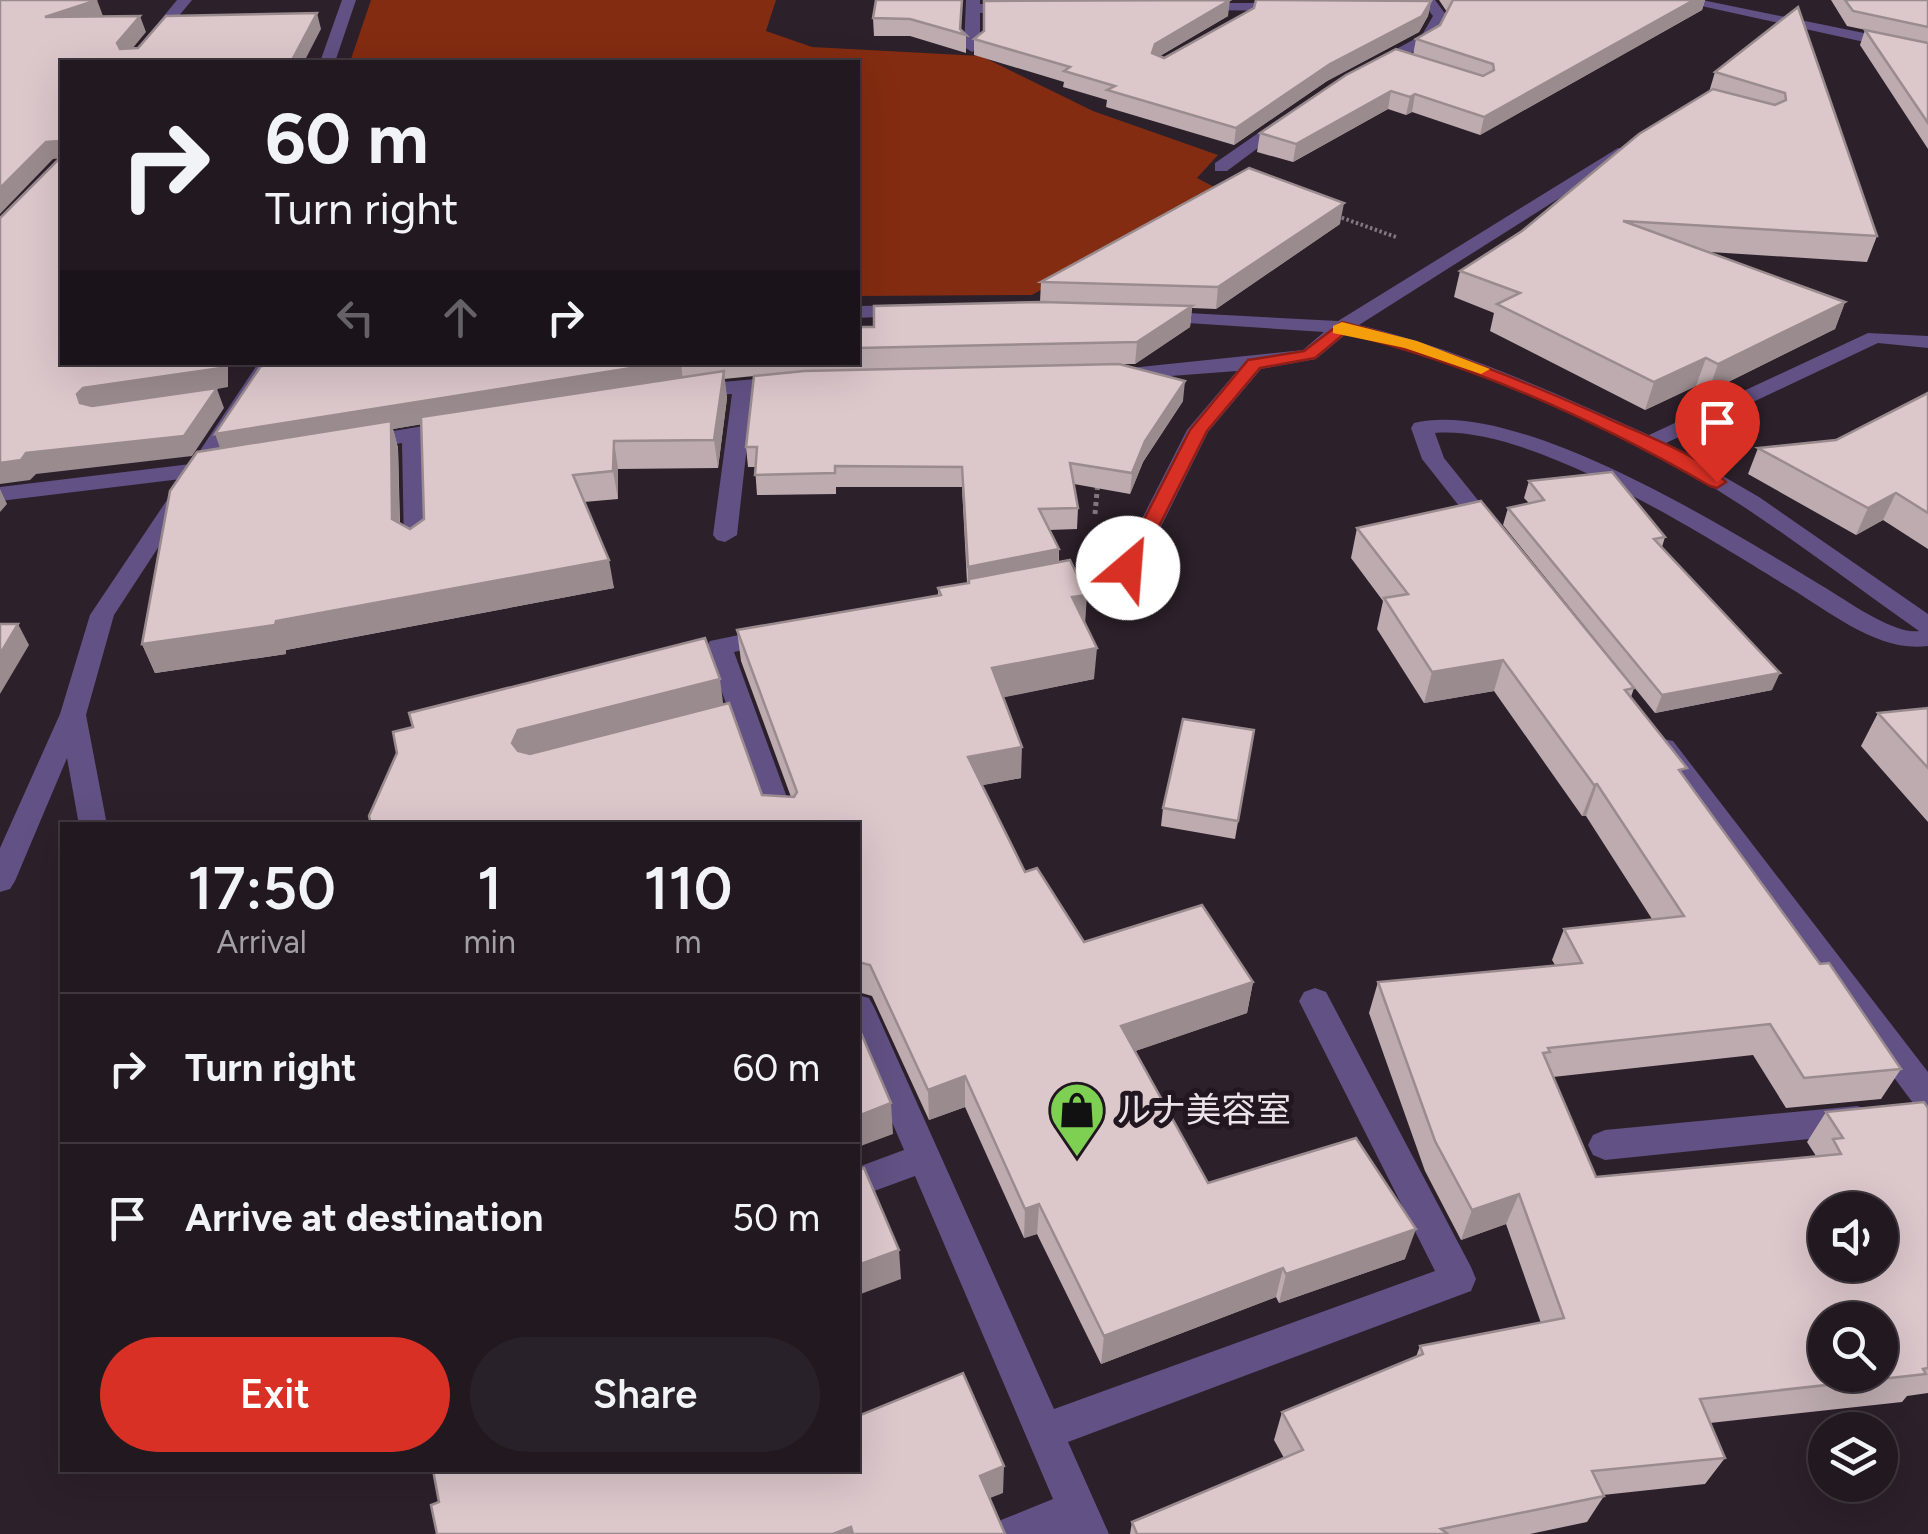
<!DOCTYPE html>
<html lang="en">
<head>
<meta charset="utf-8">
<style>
	body { margin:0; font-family:Figtree,"Noto Sans JP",sans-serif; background:#292129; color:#f1f3f6; height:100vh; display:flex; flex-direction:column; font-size:38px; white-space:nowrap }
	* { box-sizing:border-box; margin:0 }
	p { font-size:32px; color:#a2a0a5 }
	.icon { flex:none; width:55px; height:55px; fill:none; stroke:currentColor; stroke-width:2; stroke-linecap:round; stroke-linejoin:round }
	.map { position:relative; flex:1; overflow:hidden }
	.side { position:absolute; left:60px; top:822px; width:800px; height:650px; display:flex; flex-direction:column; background:#211820; border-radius:0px; box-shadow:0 10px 40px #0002,0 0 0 2px #3e373e }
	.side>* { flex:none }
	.hud { position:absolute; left:60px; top:60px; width:800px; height:305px; border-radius:0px; box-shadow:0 10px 40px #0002,0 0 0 2px #3e373e; background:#211820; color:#f1f3f6; overflow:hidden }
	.buttons { position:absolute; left:1808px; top:1192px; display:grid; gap:20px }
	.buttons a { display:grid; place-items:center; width:90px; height:90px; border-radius:50%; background:#211820; box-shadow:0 10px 40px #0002,0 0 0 2px #3e373e; font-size:50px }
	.pin { position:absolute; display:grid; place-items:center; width:85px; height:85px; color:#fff; margin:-102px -42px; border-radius:50% 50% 50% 0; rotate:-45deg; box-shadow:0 0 10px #0007 }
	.pin .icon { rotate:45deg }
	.me { position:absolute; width:110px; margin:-55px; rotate:27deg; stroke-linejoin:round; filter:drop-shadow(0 0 8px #0008) }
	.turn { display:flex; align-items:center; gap:35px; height:210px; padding:0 40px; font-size:45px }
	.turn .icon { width:130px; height:130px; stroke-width:2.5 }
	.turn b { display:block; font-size:70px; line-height:85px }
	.lanes { display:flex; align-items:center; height:95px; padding:0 40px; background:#0003; justify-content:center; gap:50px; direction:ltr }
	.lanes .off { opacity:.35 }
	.eta { display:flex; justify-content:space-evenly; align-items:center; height:170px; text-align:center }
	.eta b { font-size:60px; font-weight:600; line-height:70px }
	.button { display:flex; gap:20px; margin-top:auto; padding:20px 40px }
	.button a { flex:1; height:115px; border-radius:60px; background:#d93025; color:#fff; font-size:40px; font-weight:600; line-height:115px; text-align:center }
	.button a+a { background:#292129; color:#f1f3f6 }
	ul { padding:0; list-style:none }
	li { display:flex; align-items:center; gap:30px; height:150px; padding:0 40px; border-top:2px solid #3e373e }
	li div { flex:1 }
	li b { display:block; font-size:38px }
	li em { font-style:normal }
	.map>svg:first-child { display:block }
	.forest { fill:#832c11 }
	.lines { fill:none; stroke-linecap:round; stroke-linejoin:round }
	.path-far1 { stroke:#827881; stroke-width:4; stroke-dasharray:2.5 2.5; stroke-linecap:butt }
	.path { stroke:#827881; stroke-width:5; stroke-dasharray:4 4; stroke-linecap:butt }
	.minor { fill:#615184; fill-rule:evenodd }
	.wall { fill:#bdabaf; fill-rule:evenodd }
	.shaded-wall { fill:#9a8b8e }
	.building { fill:#dcc7cb; stroke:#9a8b8e; stroke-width:2.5; fill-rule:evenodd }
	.route { fill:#d93025; stroke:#8d1f18; stroke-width:2.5 }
	.slow { fill:#f59e0b }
	.labels { text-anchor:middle; stroke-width:10; stroke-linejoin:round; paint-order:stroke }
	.near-poi-label { font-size:35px; fill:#ebe3ea; stroke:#221720; text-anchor:start }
</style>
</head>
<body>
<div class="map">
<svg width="1928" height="1534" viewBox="0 0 1928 1534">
	<rect width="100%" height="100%" fill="#2c202a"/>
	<path class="forest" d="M371,0H776L766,31L812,47L981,56L1093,111L1218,155L1197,178L1218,189L1032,295L858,296V62H350Z"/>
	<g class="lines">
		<path class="path-far1" d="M1337,216L1396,237"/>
		<path class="path" d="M1095,514L1098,481"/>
		<g class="minor">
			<path d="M177,0H192L141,62H126Z"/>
			<path d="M342,0H356L335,62H320Z"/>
			<path d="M966,0H980V4H1021L1028,8L1021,12L980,13V47L972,52L964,47Z"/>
			<path d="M1420,0H1435L1447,16L1433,41L1377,71H1367V65L1422,35L1433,16Z"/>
			<path d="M1674,0H1702L1928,46V56Z"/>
			<path d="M1194,3H1291L1298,7L1291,11L1189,10L1187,7Z"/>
			<path d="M1283,116L1297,119L1227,171H1215V163Z"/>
			<path d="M1618,148L1632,152L1359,325C1461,350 1553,392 1649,435L1868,333L1928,336V348L1878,343L1666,443L1759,497L1928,614V646C1879,653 1830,612 1790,588C1705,536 1533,425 1435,433L1444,458L1502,530L1498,535H1482L1422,459L1411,428L1414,423C1520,397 1732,532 1824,587C1846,600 1894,635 1919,631C1860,590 1803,546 1744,507C1624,429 1485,368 1346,334L1316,359L1261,369L1208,432L1138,573L1045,592L1036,589L1033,584L1036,579L1120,562L1187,430L1237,371L1118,380L1108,374L1111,370L1303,350L1324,332L1157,321L1147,315L1150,311L1338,321Z"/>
			<path d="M909,305L919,311L916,315L858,318V306Z"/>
			<path d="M259,362H280L215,462L228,468L225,473L205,476L114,615L86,715L107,825H79L67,758L15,881L10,889L0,892V848L60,714L90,615L181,479L0,501V487L191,464Z"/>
			<path d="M790,376L797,378L800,382L797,386L753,392L737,535L725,542L717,540L713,535L732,394L689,397L678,391L689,385Z"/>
			<path d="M458,420L466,422L469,427L466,432L424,439L428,547L424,552H408L404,547L402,443L358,451L347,444L358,437Z"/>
			<path d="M772,628L781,630L785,636L781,642L734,652L797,825H769L706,647L710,641Z"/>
			<path d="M1663,739L1673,741L1928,1072V1111L1916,1107L1653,755L1649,748L1653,741Z"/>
			<path d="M1315,988L1326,992L1471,1267L1476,1279L1471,1291L1068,1442L1109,1534H995L1001,1520L1053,1499L915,1176L858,1197V1167L904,1150L858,1043V995L869,998L874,1007L1054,1409L1435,1271L1299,1001L1304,992Z"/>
			<path d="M1857,1106L1869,1110L1874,1120L1869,1130L1857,1134L1605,1160L1593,1155L1588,1145L1593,1135L1605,1130Z"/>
		</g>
	</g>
	<g class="wall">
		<path d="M962,0L961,30L966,35V53L910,36H874L873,18Z"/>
		<path d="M983,0H1142L1228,16L1160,56L1164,58L1431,1L1428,16L1419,32L1327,81L1234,145L1106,107L1107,100L1063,87L1064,82L974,55V39L984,31Z"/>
		<path d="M1439,0H1705L1702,10L1480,135L1412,112L1406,115L1388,109L1293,162L1257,152L1260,133L1413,55L1416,39L1440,25L1447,12Z"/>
		<path d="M1831,0H1928V43L1847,26Z"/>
		<path d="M1798,7L1877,236L1867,262L1710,252L1845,302L1835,329L1708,392L1696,386L1645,410L1490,331L1494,313L1454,297L1460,271L1522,231L1709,92L1715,72Z"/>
		<path d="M1865,30L1928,43V149L1860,45Z"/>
		<path d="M1340,224L1216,309L1192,308L1190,327L1135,364H1120L1183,401L1143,462L1130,494L1074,484L1078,508L1077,529L1049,530L1059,549V562L1085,625L1094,679L1003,697L1021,778L982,785L1025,872L1084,942L1253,982L1247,1013L1135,1051L1208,1183L1405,1259L1279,1303L1276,1297L1101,1364L1037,1234L1024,1238L965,1107L929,1120L872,996L858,992V825H371L723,705L762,795L791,797L741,661L737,630L938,595V588L967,583L962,487H836V494L757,495L755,467H748L746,447L754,376L724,379L727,398L718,468L618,469V499L584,502L614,588L286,650V654L155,673L142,644L220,448L321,362H858V327H874L1040,302L1041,282ZM421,424L424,519L410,529L400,523L398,448L393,429Z"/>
		<path d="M1928,393V549L1883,520L1856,535L1748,474L1758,448L1836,440Z"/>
		<path d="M1529,481L1665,537L1662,547L1772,690L1655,713L1503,525L1508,508L1529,503L1524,498Z"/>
		<path d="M1357,528L1634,688L1631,697L1684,777L1820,964L1901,1069L1881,1099L1786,1108L1753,1055L1553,1077L1596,1177L1816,1156L1807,1142L1826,1112L1928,1108V1393L1907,1396L1902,1402L1710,1423L1725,1458L1705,1484L1603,1495L1604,1496L1587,1522L1530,1534H1130L1132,1522L1284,1458L1274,1440L1282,1412L1416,1357L1420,1346L1541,1323L1506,1224L1461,1240L1425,1171L1369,1013L1378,982L1555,965L1552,960L1564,929L1652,919L1586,816H1582L1494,691L1424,703L1377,629L1383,601L1351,558Z"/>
		<path d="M1928,708V822L1861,746L1878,713Z"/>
		<path d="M1254,730L1235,839L1161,826L1163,808Z"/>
	</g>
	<g class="shaded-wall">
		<path d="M97,0L103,16L45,17Z"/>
		<path d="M1230,0L1228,16L1153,60L1152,53L1155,44Z"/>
		<path d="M1694,0H1705L1702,10L1480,135L1484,117Z"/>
		<path d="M1431,1L1428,16L1419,32L1327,81L1234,145L1236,128L1330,64Z"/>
		<path d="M317,13L321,29L304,62H291Z"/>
		<path d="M140,16L146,32L123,60L117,43Z"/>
		<path d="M1391,91L1388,109L1293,162L1296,144Z"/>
		<path d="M1415,94L1412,112L1406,115L1410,97Z"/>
		<path d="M58,141L62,158L53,159L0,214V188L46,142Z"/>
		<path d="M1344,203L1340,224L1216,309L1218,287Z"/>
		<path d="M1845,302L1835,329L1708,392L1718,364Z"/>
		<path d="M1192,306L1190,327L1135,364L1137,342Z"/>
		<path d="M1706,358L1696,386L1645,410L1654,382Z"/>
		<path d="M221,362H228V387L217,389L224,408L192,456L36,474L30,480L0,484V463L26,453L86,414L77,394L83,388Z"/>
		<path d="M669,362H681L683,382L393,429L398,448L400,547L223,456L215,434Z"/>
		<path d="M724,371L727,398L718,468L714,440Z"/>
		<path d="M1185,381L1183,401L1143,462L1130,494L1132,473L1145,441Z"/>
		<path d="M614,441L618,469V499L613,471Z"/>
		<path d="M0,489L7,504L0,512Z"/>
		<path d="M1896,493L1883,520L1856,535L1868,508Z"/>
		<path d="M1059,549L1058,570L968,588V567Z"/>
		<path d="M609,560L614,588L286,650V654L155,673L142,644L276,621Z"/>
		<path d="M1087,595L1085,625L1072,597Z"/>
		<path d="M18,624L29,645L0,694V654Z"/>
		<path d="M1097,648L1094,679L991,700L992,668Z"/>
		<path d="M1503,660L1494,691L1424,703L1432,672Z"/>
		<path d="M1780,673L1772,690L1655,713L1662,695Z"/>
		<path d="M720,679L724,710L526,761L512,743L518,730Z"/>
		<path d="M1022,747L1021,778L968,788V757Z"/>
		<path d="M1597,784L1586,816H1582L1594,785Z"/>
		<path d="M1253,982L1247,1013L1118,1057L1121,1026Z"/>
		<path d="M965,1076V1107L929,1120L928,1090Z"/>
		<path d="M891,1103L893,1134L858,1147V1116Z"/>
		<path d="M1519,1194L1506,1224L1461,1240L1472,1210Z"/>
		<path d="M1039,1204L1037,1234L1024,1238L1025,1209Z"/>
		<path d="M1416,1229L1405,1259L1279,1303L1286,1274Z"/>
		<path d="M899,1250L901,1279L858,1295V1265Z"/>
		<path d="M1283,1268L1276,1297L1101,1364L1104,1336Z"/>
		<path d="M1004,1466L1003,1493L980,1502V1476Z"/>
		<path d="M851,1527L852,1534H833Z"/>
	</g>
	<g class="building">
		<path d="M0,0H97L45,17L140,16L117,43L120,49L138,48L166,16L317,13L291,62H62V362H221V368L83,388L77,394L80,403L92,406L217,388L184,436L26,453L21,460L0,463V218L58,160V141L46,142L0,188Z"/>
		<path d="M876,0H962L960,29L966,35L910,19L873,18Z"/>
		<path d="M1230,0L1155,44L1152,53L1164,58L1254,8L1256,0L1431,1L1422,16L1330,64L1236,128L1107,90L1115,86L1064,71L1070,67L974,39L984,31V1Z"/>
		<path d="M1453,0H1694L1484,117L1415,94L1410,97L1391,91L1296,144L1260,133L1346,75L1396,49L1483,76L1494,70L1493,64L1416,39L1440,25Z"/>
		<path d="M1845,0H1928V27L1853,11Z"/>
		<path d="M1798,7L1877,236L1623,221L1845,302L1718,364L1706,358L1654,382L1497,304L1520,293L1460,271L1522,231L1639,134L1713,89L1775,105L1786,100L1785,93L1715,72Z"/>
		<path d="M1865,30L1928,43V123Z"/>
		<path d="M1249,168L1344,203L1218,287L1041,282Z"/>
		<path d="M1041,302L1192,306L1137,342L858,348V327H874V306Z"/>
		<path d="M321,362H669L215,434L261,366Z"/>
		<path d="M1119,364L1185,381L1145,441L1132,473L1070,463L1078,508L1039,509L1059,549L968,567L962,467L835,466V473L755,475L757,447H746L754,376L804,371Z"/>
		<path d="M724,371L714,440L614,441L613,471L573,475L609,560L276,621L275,625L142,644L170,491L197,452L391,421L392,519L410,529L424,519L421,417Z"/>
		<path d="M1928,393V513L1896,493L1868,508L1758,448L1836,440Z"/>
		<path d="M1612,472L1665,537L1654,539L1780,673L1662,695L1508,508L1544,500L1529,481Z"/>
		<path d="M1481,501L1634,688L1625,690L1687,768L1679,770L1820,964L1829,963L1901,1069L1804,1078L1770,1024L1548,1048L1550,1052L1543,1053L1596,1177L1841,1154L1833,1139L1843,1138L1826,1112L1924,1102L1928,1108V1368L1923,1369L1926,1374L1700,1399L1725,1458L1592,1471L1604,1496L1441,1529L1448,1534H1137L1132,1522L1303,1450L1282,1412L1423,1354L1420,1346L1564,1318L1519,1194L1472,1210L1435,1141L1378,982L1582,963L1564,929L1684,916L1597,784L1594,785L1503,660L1432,672L1384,598L1408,594L1357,528ZM1825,1210H1880V1265H1825ZM1825,1320H1880V1375H1825Z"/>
		<path d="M1070,560L1087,595L1072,597L1097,648L992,668L1022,747L968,757L1025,872L1037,868L1084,942L1202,905L1253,982L1121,1026L1208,1183L1356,1138L1416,1229L1286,1274L1283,1268L1104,1336L1039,1204L1025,1209L965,1076L928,1090L870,965L858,962V825H371L369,816L397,753L393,732L413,727L409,713L705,638L720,679L518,730L512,743L518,751L530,754L729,703L762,795L794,797L797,792L737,630L941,595L938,588L969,583V579Z"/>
		<path d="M0,624H18L0,654Z"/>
		<path d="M1928,708V768L1878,713Z"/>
		<path d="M1183,719L1254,730L1238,821L1163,808Z"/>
		<path d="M858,1026L891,1103L858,1116Z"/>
		<path d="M864,1168L899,1250L858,1265V1170Z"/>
		<path d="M963,1373L1004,1466L980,1476L1005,1534H853L851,1527L833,1534H437L431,1505L439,1502L433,1470H858V1416Z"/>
	</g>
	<path class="route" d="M1342,322C1439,346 1527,382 1618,423C1650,437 1702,457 1726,482L1717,488L1710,486C1596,420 1474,365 1345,333L1315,358L1260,368L1207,431L1138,568L1136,572H1121L1119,568L1190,430L1248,360L1304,351Z"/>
	<path class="slow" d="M1342,322L1417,341L1490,369L1481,374L1405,348L1333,333V326Z"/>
	<defs>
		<g id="shop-pin" transform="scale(2.875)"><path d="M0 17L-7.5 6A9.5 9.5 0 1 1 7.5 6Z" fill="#7ed053" stroke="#221720"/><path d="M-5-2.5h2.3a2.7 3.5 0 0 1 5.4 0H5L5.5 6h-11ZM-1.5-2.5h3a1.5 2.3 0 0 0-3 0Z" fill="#111"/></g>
	</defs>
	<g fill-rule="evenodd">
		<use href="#shop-pin" x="1077" y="1110"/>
	</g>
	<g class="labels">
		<g class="near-poi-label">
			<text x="1116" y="1122">ルナ美容室</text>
		</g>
	</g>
</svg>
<div class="buttons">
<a><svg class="icon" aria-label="sound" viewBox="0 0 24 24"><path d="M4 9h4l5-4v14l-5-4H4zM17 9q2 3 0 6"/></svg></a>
<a><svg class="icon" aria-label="search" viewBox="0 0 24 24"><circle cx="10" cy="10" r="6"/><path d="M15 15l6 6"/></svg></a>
<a><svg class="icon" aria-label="layers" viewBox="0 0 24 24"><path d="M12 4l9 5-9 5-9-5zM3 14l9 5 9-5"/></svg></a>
</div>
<div class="pin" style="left:1717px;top:482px;background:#d93025"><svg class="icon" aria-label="arrive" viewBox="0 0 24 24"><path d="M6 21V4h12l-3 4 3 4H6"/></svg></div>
<svg class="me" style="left:1128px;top:568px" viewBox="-20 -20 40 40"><circle r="19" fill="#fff"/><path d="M0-13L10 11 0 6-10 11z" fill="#d93025"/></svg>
<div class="hud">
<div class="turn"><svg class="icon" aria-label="right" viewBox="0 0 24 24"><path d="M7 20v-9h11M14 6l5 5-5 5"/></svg><div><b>60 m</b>Turn right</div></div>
<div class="lanes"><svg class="icon off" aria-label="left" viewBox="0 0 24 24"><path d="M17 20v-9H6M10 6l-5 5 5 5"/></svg><svg class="icon off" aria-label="ahead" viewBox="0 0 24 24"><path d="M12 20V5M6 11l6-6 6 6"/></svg><svg class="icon" aria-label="right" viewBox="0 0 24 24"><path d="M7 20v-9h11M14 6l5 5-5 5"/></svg></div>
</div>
<section class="side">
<div class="eta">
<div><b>17:50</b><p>Arrival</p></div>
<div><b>1</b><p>min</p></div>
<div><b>110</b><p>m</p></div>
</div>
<ul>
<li><svg class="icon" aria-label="right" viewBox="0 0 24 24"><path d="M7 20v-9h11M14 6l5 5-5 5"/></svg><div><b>Turn right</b></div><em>60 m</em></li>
<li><svg class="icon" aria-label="arrive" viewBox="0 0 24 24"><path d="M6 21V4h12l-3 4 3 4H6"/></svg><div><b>Arrive at destination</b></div><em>50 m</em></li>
</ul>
<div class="button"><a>Exit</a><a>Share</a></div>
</section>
</div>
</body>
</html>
